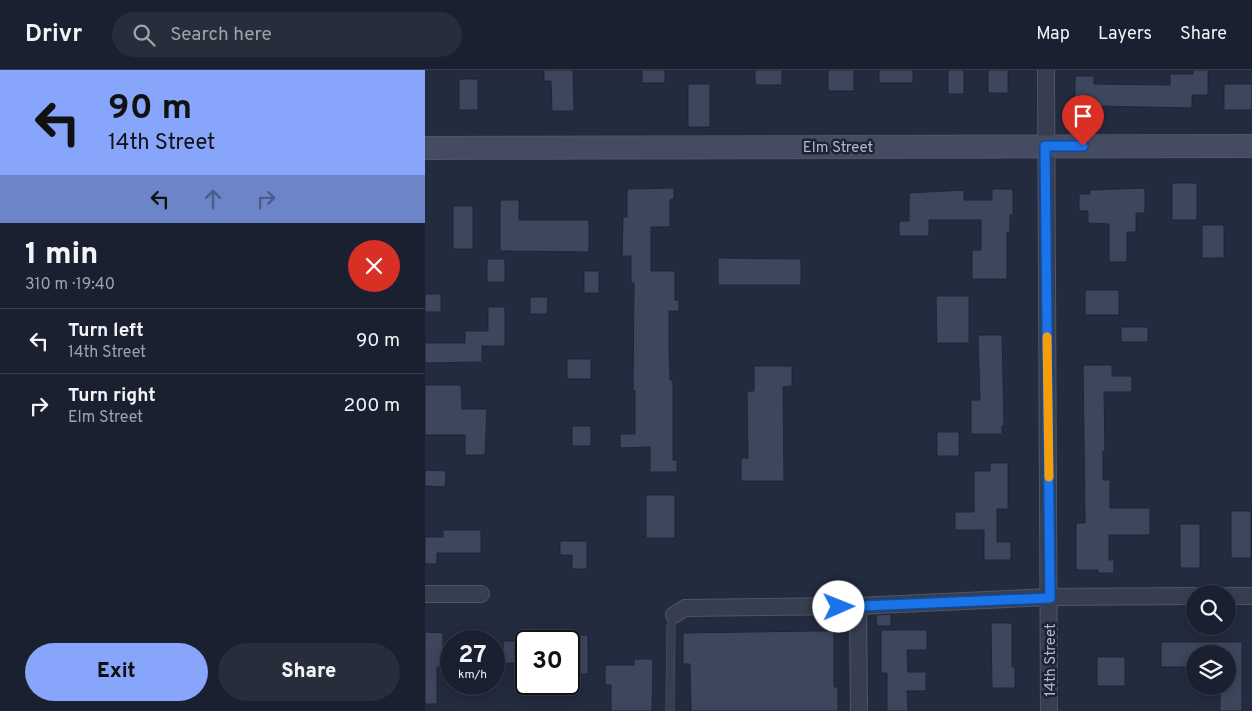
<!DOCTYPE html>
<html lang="en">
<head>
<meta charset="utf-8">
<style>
	body { margin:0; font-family:Overpass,sans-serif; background:#272d3b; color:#f1f3f6; height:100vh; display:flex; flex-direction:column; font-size:19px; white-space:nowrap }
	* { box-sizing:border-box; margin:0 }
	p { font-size:16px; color:#9fa3aa }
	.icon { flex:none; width:28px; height:28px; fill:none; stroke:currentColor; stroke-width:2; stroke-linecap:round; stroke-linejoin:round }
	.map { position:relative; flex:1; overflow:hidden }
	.details { display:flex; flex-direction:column; background:#1a202f; width:425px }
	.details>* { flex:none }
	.hud { background:#87a5fb; color:#111; overflow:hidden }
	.tools { position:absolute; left:761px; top:515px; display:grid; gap:10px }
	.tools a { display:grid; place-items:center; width:50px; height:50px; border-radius:50%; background:#1a202f; box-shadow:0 2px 12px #0003,0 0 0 1px #383e4b; font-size:25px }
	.speed { position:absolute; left:15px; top:560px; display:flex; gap:10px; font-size:25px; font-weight:700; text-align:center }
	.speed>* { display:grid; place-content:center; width:65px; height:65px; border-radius:50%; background:#1a202f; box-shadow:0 2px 12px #0003,0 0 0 1px #383e4b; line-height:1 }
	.speed small { font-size:12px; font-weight:400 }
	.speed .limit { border:2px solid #111; border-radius:8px; background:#fff; color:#111 }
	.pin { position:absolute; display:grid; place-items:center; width:42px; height:42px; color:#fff; margin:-51px -21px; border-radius:50% 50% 50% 0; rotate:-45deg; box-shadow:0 0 5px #0007 }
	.pin .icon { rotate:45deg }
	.me { position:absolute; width:55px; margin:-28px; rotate:89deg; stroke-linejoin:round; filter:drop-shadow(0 0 4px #0008) }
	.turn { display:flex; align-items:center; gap:18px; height:105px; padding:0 25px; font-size:22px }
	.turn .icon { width:65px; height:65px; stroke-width:2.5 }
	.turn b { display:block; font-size:35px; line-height:42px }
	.lanes { display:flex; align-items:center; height:48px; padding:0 25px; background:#0003; justify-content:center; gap:25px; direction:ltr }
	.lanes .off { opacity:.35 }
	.round { display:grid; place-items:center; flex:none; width:52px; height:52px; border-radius:26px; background:#272d3b }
	.head { display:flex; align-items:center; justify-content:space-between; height:85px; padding:0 25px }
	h1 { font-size:30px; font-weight:800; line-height:38px }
	.primary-button { display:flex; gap:10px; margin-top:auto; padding:10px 25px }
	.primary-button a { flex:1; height:58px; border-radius:30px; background:#87a5fb; color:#111; font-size:20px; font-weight:800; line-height:58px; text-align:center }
	.primary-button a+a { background:#272d3b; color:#f1f3f6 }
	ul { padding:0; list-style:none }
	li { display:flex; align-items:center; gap:15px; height:65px; padding:0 25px; border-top:1px solid #383e4b }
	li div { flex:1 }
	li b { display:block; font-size:19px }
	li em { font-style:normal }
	header { display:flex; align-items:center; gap:30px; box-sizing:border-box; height:70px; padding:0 25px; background:#1a202f; border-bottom:1px solid #383e4b }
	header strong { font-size:24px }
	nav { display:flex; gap:28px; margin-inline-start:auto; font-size:18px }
	.search { width:350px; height:45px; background:#272d3b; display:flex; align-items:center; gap:12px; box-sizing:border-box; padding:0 18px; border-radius:28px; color:#9fa3aa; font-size:19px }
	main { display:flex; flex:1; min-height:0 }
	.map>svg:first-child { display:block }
	.building { fill:#3d465c; stroke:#1e2536 }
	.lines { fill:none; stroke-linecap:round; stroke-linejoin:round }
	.lane-casing { stroke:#4f5667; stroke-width:9 }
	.street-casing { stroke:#4f5667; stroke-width:18 }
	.secondary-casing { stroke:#4f5667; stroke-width:24 }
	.lane { stroke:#373e4f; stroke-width:8 }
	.street { stroke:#373e4f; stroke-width:16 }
	.secondary { stroke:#454c62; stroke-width:22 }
	.route-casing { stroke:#114b97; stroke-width:12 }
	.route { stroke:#1a73e8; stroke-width:9 }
	.slow { stroke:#f59e0b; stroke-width:9 }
	.labels { text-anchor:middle; stroke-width:5; stroke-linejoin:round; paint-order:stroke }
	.street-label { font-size:15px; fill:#b3b9ca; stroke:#1c2334 }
</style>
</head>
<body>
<header>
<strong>Drivr</strong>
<div class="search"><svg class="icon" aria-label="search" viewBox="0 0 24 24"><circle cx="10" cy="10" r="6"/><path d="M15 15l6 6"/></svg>Search here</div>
<nav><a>Map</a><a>Layers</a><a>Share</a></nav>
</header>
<main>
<section class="details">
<div class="hud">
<div class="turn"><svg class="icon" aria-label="left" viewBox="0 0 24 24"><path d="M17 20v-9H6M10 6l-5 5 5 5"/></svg><div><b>90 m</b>14th Street</div></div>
<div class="lanes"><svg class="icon" aria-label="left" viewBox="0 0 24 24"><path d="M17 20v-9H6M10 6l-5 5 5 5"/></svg><svg class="icon off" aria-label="ahead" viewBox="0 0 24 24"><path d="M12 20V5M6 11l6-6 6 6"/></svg><svg class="icon off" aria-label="right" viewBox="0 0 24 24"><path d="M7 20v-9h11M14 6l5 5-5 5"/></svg></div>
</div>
<div class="head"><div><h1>1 min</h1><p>310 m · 19:40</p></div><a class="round" style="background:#d93025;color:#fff"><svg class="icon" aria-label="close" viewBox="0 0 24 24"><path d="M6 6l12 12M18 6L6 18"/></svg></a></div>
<ul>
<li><svg class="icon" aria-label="left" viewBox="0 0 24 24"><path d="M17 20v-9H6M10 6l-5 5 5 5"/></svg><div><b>Turn left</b><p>14th Street</p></div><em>90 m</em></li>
<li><svg class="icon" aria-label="right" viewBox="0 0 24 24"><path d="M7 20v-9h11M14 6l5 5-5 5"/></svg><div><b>Turn right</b><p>Elm Street</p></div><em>200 m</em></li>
</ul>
<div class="primary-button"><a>Exit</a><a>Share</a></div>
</section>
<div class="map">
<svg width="827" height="641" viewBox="0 0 827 641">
	<rect width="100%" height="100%" fill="#232b3f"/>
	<g class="building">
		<path d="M119,0H148L149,41H127L126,11H119Z"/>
		<rect x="217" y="0" width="23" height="13"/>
		<rect x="330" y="0" width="27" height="15"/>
		<rect x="403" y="0" width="26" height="21"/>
		<rect x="454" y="0" width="34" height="13"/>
		<rect x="523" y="0" width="16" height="24"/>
		<rect x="563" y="0" width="20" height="23"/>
		<path d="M768,0H783V25H767V38L670,36V47H650V6H669V14L745,15V4H768Z"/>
		<rect x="34" y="9" width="19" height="31"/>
		<rect x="263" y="14" width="22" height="43"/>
		<rect x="799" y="14" width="28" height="26"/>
		<rect x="747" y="113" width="25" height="37"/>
		<path d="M249,118V129L245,130V157H226V201H250V230H254V241H244V278L245,310H248V390H252V402H225V377L195,378V364H210V321H208L209,213H206V186H197L198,147H202V119Z"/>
		<path d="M720,118V143H711V162H702V192H684V154L663,153V141H654V124H665V120Z"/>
		<path d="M567,119H588V145H585V162H582V209H547V180H556V150H504V166H474V151H484V123L539,120V130H567Z"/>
		<path d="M75,130H94V150H164V182L75,181Z"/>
		<rect x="28" y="136" width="20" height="43"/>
		<rect x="777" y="155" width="22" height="33"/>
		<path d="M293,188L376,189V215H293Z"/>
		<rect x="62" y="189" width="18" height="23"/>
		<rect x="159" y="201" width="15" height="22"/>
		<rect x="660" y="220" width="34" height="25"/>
		<rect x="0" y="224" width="16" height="18"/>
		<path d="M511,226H544V273H512Z"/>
		<path d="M105,227H123L122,244H105Z"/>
		<path d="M63,237H80V276H57V292L0,293V273H40V261H63Z"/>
		<rect x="696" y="257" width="27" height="15"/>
		<path d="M553,265H577L579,356H577V364H546V330H555Z"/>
		<rect x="142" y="289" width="24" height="20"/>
		<path d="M658,295H687V306H707V322H679L680,381H678V410H685V438H725V465H684V490H689V503H673V500H651V453H660Z"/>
		<path d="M329,296H367V316L358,317L359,411H316V388H323L322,321H329Z"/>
		<path d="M0,315H36L37,339H62L60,385H40V365H0Z"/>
		<rect x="147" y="356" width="19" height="20"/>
		<rect x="512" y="362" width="22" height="24"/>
		<path d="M565,393H583V439H572V472H586V490H559V460H530V442H549V401H565Z"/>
		<path d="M0,400L21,401L20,417L0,416Z"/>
		<rect x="221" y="425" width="29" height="43"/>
		<rect x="806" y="441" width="20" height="47"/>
		<rect x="755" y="454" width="20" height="44"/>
		<path d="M18,460H56V483H12V494H0V467H18Z"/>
		<path d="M135,471H162V499H147V485H135Z"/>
		<path d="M466,544V556H452L451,545Z"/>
		<path d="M566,553H587V597H590V618H567Z"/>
		<path d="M456,560H502V580H482L483,602H501V621H482L483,641H462V603H456Z"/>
		<path d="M389,561H409V617H413V641H266L265,594H258V563Z"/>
		<path d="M0,562L18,563V597H12V634H0Z"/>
		<rect x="144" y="565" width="19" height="39"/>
		<rect x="78" y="571" width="23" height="22"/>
		<path d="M736,572H817V641H795V616H802V584H770V597H736Z"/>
		<rect x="672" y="587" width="28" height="29"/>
		<path d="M209,589H228L227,641H186V615H180V595H209Z"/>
	</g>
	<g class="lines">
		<g class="lane-casing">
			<path id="lane" d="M245,641L246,556L249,545"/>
		</g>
		<g class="street-casing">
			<g id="street">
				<path d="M621,0L624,641"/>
				<path d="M0,524H56"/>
				<path d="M802,526H827"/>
				<path d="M433,536L434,641"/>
				<path d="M249,545L260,538L433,536L625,527L770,526"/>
			</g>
		</g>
		<g class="secondary-casing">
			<path id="secondary" d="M0,78L827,76"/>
		</g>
		<use href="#lane" class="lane"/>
		<use href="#street" class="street"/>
		<use href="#secondary" class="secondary"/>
	</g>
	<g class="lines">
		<g class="route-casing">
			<path id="route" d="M414,537L625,528L620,76H658"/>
		</g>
		<use href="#route" class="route"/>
		<path class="slow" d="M622,267L624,407"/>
	</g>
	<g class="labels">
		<g class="street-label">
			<text x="413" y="82">Elm Street</text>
			<text transform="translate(625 590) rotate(-90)" y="5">14th Street</text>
		</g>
	</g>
</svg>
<div class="tools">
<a><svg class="icon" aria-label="search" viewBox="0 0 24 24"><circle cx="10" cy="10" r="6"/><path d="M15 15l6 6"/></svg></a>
<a><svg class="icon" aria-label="layers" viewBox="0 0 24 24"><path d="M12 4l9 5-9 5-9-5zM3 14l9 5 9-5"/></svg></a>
</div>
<div class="speed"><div>27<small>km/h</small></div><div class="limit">30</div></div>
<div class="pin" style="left:658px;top:76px;background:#d93025"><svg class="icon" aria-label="arrive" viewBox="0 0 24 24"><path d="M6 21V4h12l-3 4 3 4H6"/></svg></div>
<svg class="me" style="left:414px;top:537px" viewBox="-20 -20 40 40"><circle r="19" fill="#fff"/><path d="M0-13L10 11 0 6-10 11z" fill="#1a73e8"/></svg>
</div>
</main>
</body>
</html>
